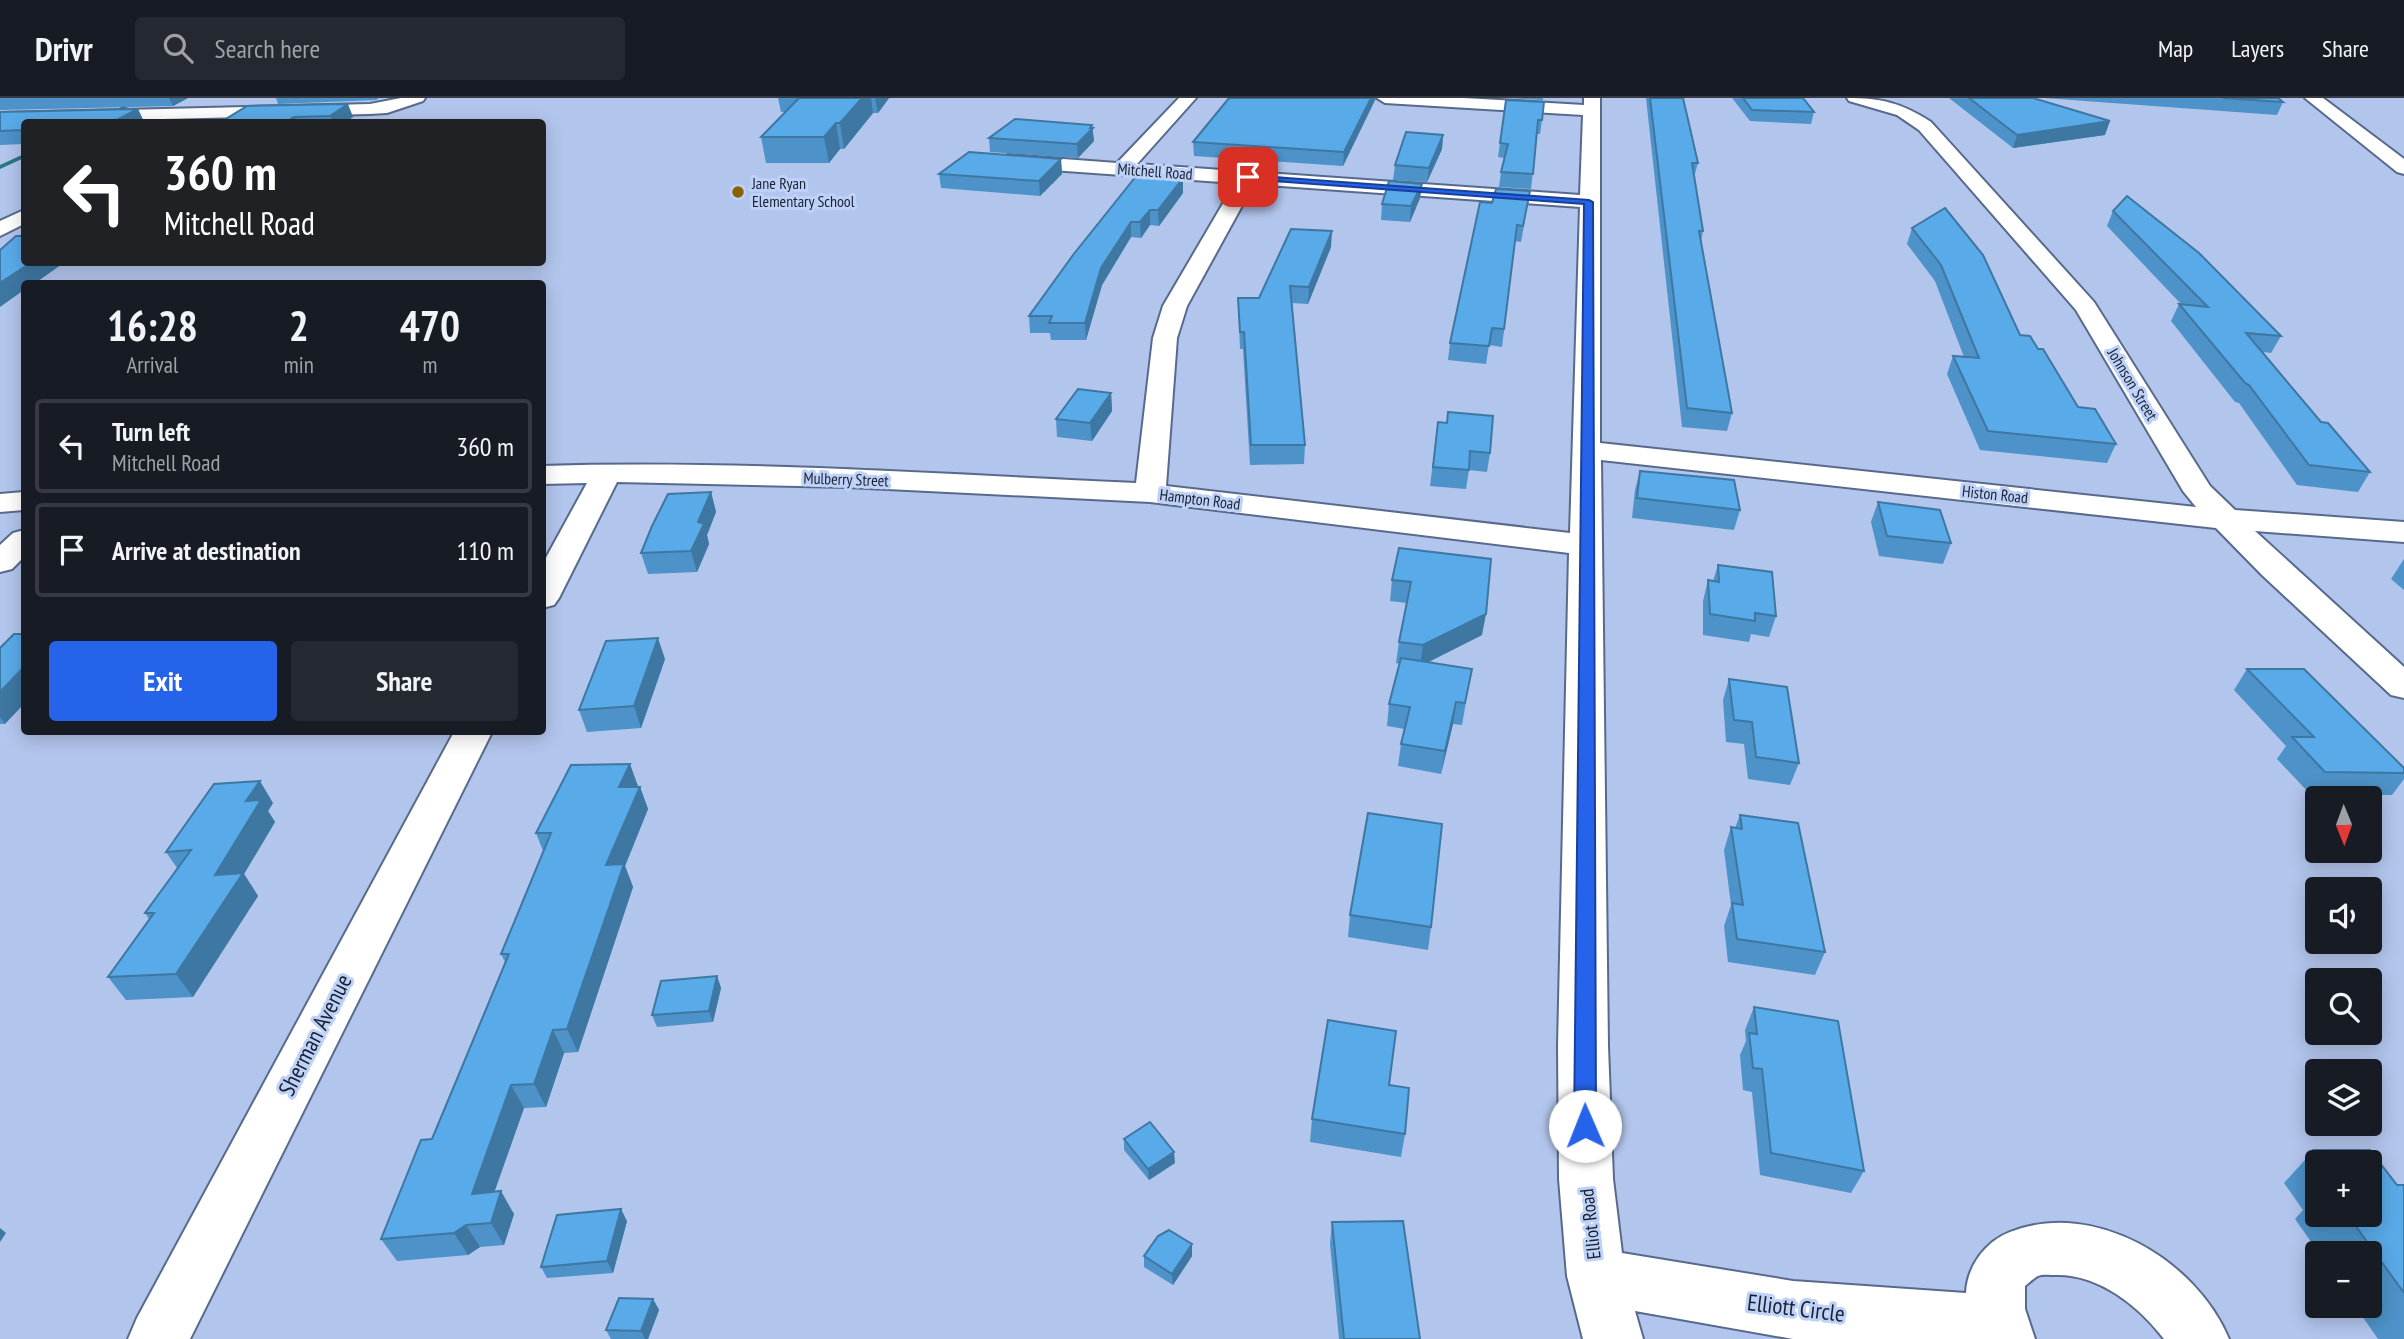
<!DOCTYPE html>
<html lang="en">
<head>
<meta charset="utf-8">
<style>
	body { margin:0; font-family:"PT Sans Narrow",sans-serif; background:#242831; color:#f1f3f6; height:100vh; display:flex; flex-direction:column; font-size:26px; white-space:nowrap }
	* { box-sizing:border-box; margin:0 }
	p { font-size:23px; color:#9ea1a6 }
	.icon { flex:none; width:38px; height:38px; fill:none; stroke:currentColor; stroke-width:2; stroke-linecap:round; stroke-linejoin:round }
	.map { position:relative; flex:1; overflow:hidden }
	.drawer { position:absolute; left:21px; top:182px; width:525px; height:455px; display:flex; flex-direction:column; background:#171b24; border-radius:7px; box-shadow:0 4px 18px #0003 }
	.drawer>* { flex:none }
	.banner { position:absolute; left:21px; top:21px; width:525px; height:147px; border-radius:7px; box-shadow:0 4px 18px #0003; background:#202124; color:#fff; overflow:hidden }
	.needle { width:46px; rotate:179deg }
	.tools { position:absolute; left:2305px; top:688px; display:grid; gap:14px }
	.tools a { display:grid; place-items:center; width:77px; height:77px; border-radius:7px; background:#171b24; box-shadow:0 4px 18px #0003; font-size:35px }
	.pin { position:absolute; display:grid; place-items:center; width:60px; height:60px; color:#fff; margin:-30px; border-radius:14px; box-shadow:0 4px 10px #0006 }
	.me { position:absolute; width:77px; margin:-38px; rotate:359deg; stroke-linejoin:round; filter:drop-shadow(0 0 5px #0008) }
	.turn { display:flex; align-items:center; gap:24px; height:147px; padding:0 28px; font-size:32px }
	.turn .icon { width:91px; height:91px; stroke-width:2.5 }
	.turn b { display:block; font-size:49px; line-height:60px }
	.eta { display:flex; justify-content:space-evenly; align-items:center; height:119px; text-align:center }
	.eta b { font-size:42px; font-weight:600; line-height:49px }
	.action { display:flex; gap:14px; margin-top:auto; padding:14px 28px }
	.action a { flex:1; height:80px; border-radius:7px; background:#2563eb; color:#fff; font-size:28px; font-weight:600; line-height:80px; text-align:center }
	.action a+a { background:#242831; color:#f1f3f6 }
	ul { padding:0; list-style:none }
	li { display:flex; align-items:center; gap:21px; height:94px; margin:0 14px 10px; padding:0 14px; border:4px solid #363941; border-radius:7px }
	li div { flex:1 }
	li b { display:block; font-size:26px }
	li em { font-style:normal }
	header { display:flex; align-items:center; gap:42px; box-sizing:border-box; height:98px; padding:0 35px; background:#171b24; border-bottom:2px solid #363941 }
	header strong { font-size:33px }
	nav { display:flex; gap:38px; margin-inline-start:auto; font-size:24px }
	.search { width:490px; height:63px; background:#242831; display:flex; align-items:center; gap:18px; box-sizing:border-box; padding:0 24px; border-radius:7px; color:#9ea1a6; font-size:26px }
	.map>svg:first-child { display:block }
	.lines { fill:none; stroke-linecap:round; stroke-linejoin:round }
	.stream { fill:#297782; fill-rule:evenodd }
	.minor-casing { stroke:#586a8c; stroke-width:4 }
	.minor { fill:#fff; fill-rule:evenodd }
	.wall { fill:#4d92c8; fill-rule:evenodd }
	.shaded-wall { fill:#3e77a2 }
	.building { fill:#59aae8; stroke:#3e77a2; stroke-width:2 }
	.route { fill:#2563eb; stroke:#184099; stroke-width:2 }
	.poi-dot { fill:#876300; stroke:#bed2f9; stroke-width:2.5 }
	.labels { text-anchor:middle; stroke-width:6; stroke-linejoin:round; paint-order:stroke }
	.far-street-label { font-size:16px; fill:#1a212f; stroke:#bed2f9 }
	.far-poi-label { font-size:16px; fill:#1a212f; stroke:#bed2f9; text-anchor:start }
	.street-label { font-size:19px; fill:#1a212f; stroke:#bed2f9 }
	.near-street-label { font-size:23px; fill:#1a212f; stroke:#bed2f9 }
</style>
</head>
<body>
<header>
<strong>Drivr</strong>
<div class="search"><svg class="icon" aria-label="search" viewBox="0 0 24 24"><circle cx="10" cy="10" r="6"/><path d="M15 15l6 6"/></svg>Search here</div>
<nav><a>Map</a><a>Layers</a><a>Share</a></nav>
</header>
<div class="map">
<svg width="2404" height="1241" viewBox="0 0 2404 1241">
	<rect width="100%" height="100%" fill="#b2c5ec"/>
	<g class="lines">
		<g class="stream">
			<path d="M139,0H146L118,14L113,13Z"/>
			<path d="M24,56V60L0,71V67Z"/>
		</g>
		<g class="minor-casing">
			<g id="minor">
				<path d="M401,0H425L423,3L387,15L370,16L0,25V15L370,6Z"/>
				<path d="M1179,0H1196L1137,66L1580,97L1583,17L1385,5L1377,0H1464L1584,7V0H1600V345L2196,409L2183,393L2076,212L1919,32L1897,17L1849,3L1847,0C1881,0 1902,5 1931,24L2094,204L2210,388L2235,412L2404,424V444L2255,433L2404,569V600L2391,597L2262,477L2216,430L1601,362L1608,948L1613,1081L1622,1155L1793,1183L1966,1195C1967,1168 1986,1143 2010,1134C2094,1101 2196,1162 2229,1241H2164C2139,1208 2098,1175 2054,1177C2050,1177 2042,1176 2038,1178C2034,1180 2029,1185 2025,1188V1211L2035,1241H1793L1635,1213L1643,1241H1583L1567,1178L1559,1081L1558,948L1569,455L1150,404L847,389L617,384L559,500L554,507L542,510V467L587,385L542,386V368C740,362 938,376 1136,385L1153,240L1163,208L1235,85L1008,69L999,63L1008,57L1117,65ZM1254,86L1580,109L1570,435L1166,388L1177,240L1187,208Z"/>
				<path d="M2305,0H2323L2404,61V76L2397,74Z"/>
				<path d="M24,112V126L0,138V123Z"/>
				<path d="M24,394V412L0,414V396Z"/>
				<path d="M24,432V459L12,471L0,474V447L13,435Z"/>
				<path d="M454,634H492L190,1241H128L137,1220Z"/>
			</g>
		</g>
		<use href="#minor" class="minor"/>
	</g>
	<g class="wall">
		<path d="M0,0H188L173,8L0,12Z"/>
		<path d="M276,0H379L376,2L278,6Z"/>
		<path d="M778,0H889L878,15H873L844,51H840L829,65H766L761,39L785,14H781Z"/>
		<path d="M1376,0L1343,68L1194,58L1193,44Z"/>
		<path d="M1509,0H1543V2Z"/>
		<path d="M1646,0H1683L1698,65L1694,79L1703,133L1701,143L1732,315L1727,333L1682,329Z"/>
		<path d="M1732,0H1803L1814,14L1811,26L1750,23Z"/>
		<path d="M1949,0H2033L2105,37L2013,50Z"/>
		<path d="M2044,0H2278L2283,4L2277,17Z"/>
		<path d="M1506,2L1542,22L1540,36H1537L1531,91L1499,89L1501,74L1504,60L1498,59Z"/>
		<path d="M247,8L353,19L345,24H221Z"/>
		<path d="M138,11L144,24H24V46L0,47V14Z"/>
		<path d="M1092,27L1094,43L1078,60L990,54L989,40Z"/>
		<path d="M1443,37L1442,51L1427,84L1393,82L1395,67Z"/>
		<path d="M1061,61L1062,76L1040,98L941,90L939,76Z"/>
		<path d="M1137,77L1183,80V95L1159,128L1150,127L1141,140L1131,139L1102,187L1086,242H1051L1050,235H1030L1029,218Z"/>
		<path d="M1422,86L1420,100L1410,124L1381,122L1382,106Z"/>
		<path d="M1530,93L1521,144L1515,143L1502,249L1489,247L1486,266L1448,262L1450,245L1492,105Z"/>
		<path d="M2113,113L2281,238L2271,255L2263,254L2321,324L2370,374L2358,394L2297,387L2239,305L2235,304L2171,223L2179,206H2181L2107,128Z"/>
		<path d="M1912,130L2020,237L2038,251L2078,309L2116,346L2107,365L1980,352L1947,276L1953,258L1964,259L1935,183L1907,146Z"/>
		<path d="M1331,149L1308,206L1292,205L1305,347L1304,366L1250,367L1243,251H1240L1238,200H1259Z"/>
		<path d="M1111,295L1112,313L1092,343L1057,339L1056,321Z"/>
		<path d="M1438,324L1490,355L1487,374L1469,372L1466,391L1430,388Z"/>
		<path d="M1640,373L1740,412L1734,432L1632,420L1635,392Z"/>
		<path d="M711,394L716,414L707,437L709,446L697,474L648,476L641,455Z"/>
		<path d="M1878,404L1951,445L1943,466L1879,458L1871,424Z"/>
		<path d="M1399,450L1482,537L1429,564L1468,592L1462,627L1453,626L1441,676L1398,668L1401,646L1405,631L1387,628L1389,606L1400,566L1396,565L1399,544L1407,505L1390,503L1392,482Z"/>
		<path d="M2404,461V492L2391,481Z"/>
		<path d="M1718,467L1776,518L1769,539L1751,536L1749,544L1703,537V503L1708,482L1713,483Z"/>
		<path d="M0,550L5,626H0Z"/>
		<path d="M665,561L641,630L587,634L579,612Z"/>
		<path d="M2247,571L2404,675V681L2392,697L2310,696L2277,661L2286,648L2234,592Z"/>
		<path d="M1729,581L1799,665L1790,687L1748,681L1744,646L1726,644L1723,602Z"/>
		<path d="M638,688L640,689L648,711L625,768L633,789L578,954L564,955L546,1009L524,1010L494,1094L514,1116L504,1147L480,1149L468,1157L397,1163L381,1141L432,1041L505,864L501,856L543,753L536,735Z"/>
		<path d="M273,705L268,713L275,724L244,776L258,798L193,899L126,902L108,879L149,821L145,815L177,770L166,754Z"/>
		<path d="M1740,717L1825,854L1815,877L1728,864L1724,828L1731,807L1724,752L1731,729L1735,730Z"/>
		<path d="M1350,817L1431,829L1428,852L1348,839Z"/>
		<path d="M717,878L721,890L713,924L657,929L652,917Z"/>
		<path d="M1754,909L1864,1073L1851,1095L1760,1077L1752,994L1743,992L1740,957L1746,943L1745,932Z"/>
		<path d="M1389,987L1405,1036L1401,1059L1310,1044L1312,1021Z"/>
		<path d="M1124,1041L1175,1065L1149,1082L1124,1052Z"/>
		<path d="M2314,1052H2370L2397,1087H2404V1241H2378L2355,1208H2370V1155H2319L2295,1121L2303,1112L2284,1085ZM2317,1064H2370V1116H2317Z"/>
		<path d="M627,1123L613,1175L547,1180L541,1169Z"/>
		<path d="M1332,1124L1420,1241H1339L1330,1146Z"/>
		<path d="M1192,1146V1158L1173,1187L1144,1169V1158Z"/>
		<path d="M653,1201L659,1212L648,1241H611L606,1232Z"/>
	</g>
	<g class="shaded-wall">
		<path d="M169,0H188L173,8Z"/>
		<path d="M862,0H871L873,15L844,51L840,25Z"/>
		<path d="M875,0H889L878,15Z"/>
		<path d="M1371,0H1376L1343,68L1344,54Z"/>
		<path d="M348,6L353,19L345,24H333L330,18Z"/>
		<path d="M138,11L144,24H113Z"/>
		<path d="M294,19L297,24H286Z"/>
		<path d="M2110,23L2105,37L2013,50L2017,37Z"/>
		<path d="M836,25L840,51L829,65L824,39Z"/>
		<path d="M1092,27L1094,43L1078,60L1077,46Z"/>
		<path d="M1443,37L1442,51L1427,84L1429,70Z"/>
		<path d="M1061,61L1062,76L1040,98L1039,83Z"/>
		<path d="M1183,80V95L1159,128L1158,112Z"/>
		<path d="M1422,86L1420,100L1410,124L1411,108Z"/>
		<path d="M1150,112V127L1141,140L1140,124Z"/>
		<path d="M1131,124V139L1102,187L1086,242L1085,225L1101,170Z"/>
		<path d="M1332,133L1331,149L1308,206L1309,189Z"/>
		<path d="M32,164H65L34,186H24V192L0,209V185Z"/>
		<path d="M1111,295L1112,313L1092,343L1090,325Z"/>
		<path d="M711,394L716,414L707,437L709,446L697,474L691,453L698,424Z"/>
		<path d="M1486,516L1482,537L1420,568L1423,547Z"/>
		<path d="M658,540L665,561L641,630L634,608Z"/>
		<path d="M24,569V606L5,626L0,619V594Z"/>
		<path d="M1456,604L1453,626L1441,676L1445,653Z"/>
		<path d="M630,666L638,688L628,711L619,689Z"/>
		<path d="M260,683L273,705L268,713L275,724L244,776L258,798L193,899L176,876L215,777L246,703Z"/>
		<path d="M640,689L648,711L625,768L633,789L578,954L567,931L606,767Z"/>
		<path d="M717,878L721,890L713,924L709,913Z"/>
		<path d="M553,932L564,955L546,1009L534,986Z"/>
		<path d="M511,987L524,1010L486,1118L472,1096Z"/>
		<path d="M1174,1054L1175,1065L1149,1082L1148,1071Z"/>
		<path d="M501,1093L514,1116L504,1147L491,1125Z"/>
		<path d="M621,1111L627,1123L613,1175L607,1163Z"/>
		<path d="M466,1127L480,1149L468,1157L454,1135Z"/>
		<path d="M0,1130L6,1135L0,1144Z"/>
		<path d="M1192,1146V1158L1173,1187L1172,1176Z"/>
		<path d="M653,1201L659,1212L648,1241H645L641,1233Z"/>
	</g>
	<g class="building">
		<path d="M799,0H862L840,25H836L824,39H761Z"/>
		<path d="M1229,0H1371L1344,54L1193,44Z"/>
		<path d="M1650,0H1683L1698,65H1692L1703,133H1699L1732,315L1687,310Z"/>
		<path d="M1743,0H1803L1814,14L1752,12Z"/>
		<path d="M1969,0H2033L2110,23L2017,37Z"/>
		<path d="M2223,0H2278L2283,4Z"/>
		<path d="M1506,2L1544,4L1542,22H1538L1533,76L1501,74L1508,46L1500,45Z"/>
		<path d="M348,6L330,18L294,19L286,24H221L247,8Z"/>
		<path d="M138,11L113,24H24V32L0,33V14Z"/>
		<path d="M1015,21L1092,27L1090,30H1093L1077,46L989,40Z"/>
		<path d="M1406,34L1443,37L1429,70L1395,67Z"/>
		<path d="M969,54L1061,61L1039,83L939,76Z"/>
		<path d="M1137,77L1183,80L1158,112H1150L1140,124H1131L1101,170L1085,225H1049L1052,218H1029L1073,157Z"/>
		<path d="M1389,83L1422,86L1411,108L1382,106Z"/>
		<path d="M1496,91L1530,93L1523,128L1517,127L1504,231L1492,230L1489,248L1450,245L1480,104L1492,105Z"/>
		<path d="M2127,98L2199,155L2281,238L2246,235L2321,324L2328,325L2370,374L2309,367L2249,287L2245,285L2179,206L2208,209L2113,113Z"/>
		<path d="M1945,110L1983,157L2020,237L2030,238L2038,251H2043L2078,309L2095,311L2116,346L1988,333L1953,258L1979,260L1941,167L1912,130Z"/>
		<path d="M1291,131L1332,133L1309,189L1290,188L1305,347H1251L1244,234H1240L1238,200H1259Z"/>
		<path d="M16,138H24V164H32L0,185V152Z"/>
		<path d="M1078,291L1111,295L1090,325L1056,321Z"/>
		<path d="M1448,314L1493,318L1490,355L1470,353L1469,372L1433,369L1438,324L1447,325Z"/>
		<path d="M1640,373L1734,382L1740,412L1637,400Z"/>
		<path d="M711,394L698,424L704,426L691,453L641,455L652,428L668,396Z"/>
		<path d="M1878,404L1940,412L1951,445L1887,438Z"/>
		<path d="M1399,450L1491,461L1486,516L1423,547L1399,544L1411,484L1392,482Z"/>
		<path d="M1718,467L1772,474L1776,518L1755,515V523L1710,516L1708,482L1719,484Z"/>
		<path d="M14,536H24V569L0,594V550Z"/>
		<path d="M658,540L634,608L579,612L606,543Z"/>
		<path d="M1401,560L1472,571L1465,605L1456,604L1445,653L1401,646L1410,609L1389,606Z"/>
		<path d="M2247,571H2304L2404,670V675L2325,674L2292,639H2314Z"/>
		<path d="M1729,581L1787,589L1799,665L1756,659L1752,624L1734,622Z"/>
		<path d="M630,666L619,689H640L606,767L624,766L567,931L553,932L534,986L511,987L472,1096L501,1093L491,1125L466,1127L454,1135L381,1141L421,1042L432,1041L509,856H501L551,735H536L571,667Z"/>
		<path d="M260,683L246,703L261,702L215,777L243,775L176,876L108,879L154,815H145L191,752L166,754L214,686Z"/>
		<path d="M1368,715L1442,726L1431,829L1350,817Z"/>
		<path d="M1740,717L1798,725L1825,854L1737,841L1732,805L1743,807L1731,729L1742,731Z"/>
		<path d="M717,878L709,913L652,917L661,883Z"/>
		<path d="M1754,909L1838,923L1864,1073L1771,1055L1762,971L1753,970L1749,935L1757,936Z"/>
		<path d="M1328,922L1396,933L1389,987L1409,990L1405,1036L1312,1021Z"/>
		<path d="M1150,1024L1174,1054L1148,1071L1124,1041Z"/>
		<path d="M2314,1052H2370L2397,1087H2404V1195L2347,1116H2370V1064H2322Z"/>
		<path d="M621,1111L607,1163L541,1169L557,1117Z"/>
		<path d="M1403,1123L1420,1241H1344L1332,1124Z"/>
		<path d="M1169,1132L1192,1146L1172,1176L1144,1158L1158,1138Z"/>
		<path d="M619,1200L653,1201L641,1233L606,1232Z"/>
	</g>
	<path class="route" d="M1245,77L1589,102L1593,104L1596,1028L1593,1034L1585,1037L1577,1034L1574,1028L1584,106L1248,81Z"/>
	<circle class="poi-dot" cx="738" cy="94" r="7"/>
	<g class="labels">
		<g class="far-street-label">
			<text transform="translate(1155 73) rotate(4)" y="6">Mitchell Road</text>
			<text transform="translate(2133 286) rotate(59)" y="6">Johnson Street</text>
			<text transform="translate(846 381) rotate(2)" y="6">Mulberry Street</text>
			<text transform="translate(1995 396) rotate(6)" y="6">Histon Road</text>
			<text transform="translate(1200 401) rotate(7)" y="6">Hampton Road</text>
		</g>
		<g class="far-poi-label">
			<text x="752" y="91">Jane Ryan<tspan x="752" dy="18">Elementary School</tspan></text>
		</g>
		<g class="street-label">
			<text transform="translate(1590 1126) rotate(-96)" y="7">Elliot Road</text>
		</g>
		<g class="near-street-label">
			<text transform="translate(315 937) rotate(-63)" y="8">Sherman Avenue</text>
			<text transform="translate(1796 1210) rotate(7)" y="8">Elliott Circle</text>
		</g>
	</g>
</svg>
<div class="tools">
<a><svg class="needle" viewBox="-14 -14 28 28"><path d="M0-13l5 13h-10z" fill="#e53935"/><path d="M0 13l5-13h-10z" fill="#9ea1a6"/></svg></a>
<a><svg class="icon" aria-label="sound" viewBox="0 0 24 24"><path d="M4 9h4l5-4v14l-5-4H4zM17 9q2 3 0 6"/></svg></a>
<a><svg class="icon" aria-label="search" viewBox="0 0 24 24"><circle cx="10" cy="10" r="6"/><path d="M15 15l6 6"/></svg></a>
<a><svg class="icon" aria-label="layers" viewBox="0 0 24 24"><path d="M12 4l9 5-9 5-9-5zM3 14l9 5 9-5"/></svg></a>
<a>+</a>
<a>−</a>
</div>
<div class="pin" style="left:1248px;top:79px;background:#d93025"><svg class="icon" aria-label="arrive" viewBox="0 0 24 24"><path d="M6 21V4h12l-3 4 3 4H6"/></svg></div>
<svg class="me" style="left:1585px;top:1028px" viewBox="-20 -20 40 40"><circle r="19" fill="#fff"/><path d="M0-13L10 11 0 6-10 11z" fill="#2563eb"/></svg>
<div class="banner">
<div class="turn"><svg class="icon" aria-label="left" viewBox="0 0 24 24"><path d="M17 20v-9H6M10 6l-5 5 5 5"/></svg><div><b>360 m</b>Mitchell Road</div></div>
</div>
<section class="drawer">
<div class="eta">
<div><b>16:28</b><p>Arrival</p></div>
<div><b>2</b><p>min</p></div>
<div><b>470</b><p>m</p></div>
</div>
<ul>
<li><svg class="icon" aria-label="left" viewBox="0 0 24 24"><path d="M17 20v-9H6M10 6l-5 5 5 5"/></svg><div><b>Turn left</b><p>Mitchell Road</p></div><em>360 m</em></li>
<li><svg class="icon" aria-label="arrive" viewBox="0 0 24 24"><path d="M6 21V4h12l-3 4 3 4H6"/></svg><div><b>Arrive at destination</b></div><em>110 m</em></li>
</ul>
<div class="action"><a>Exit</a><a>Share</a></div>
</section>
</div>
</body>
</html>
